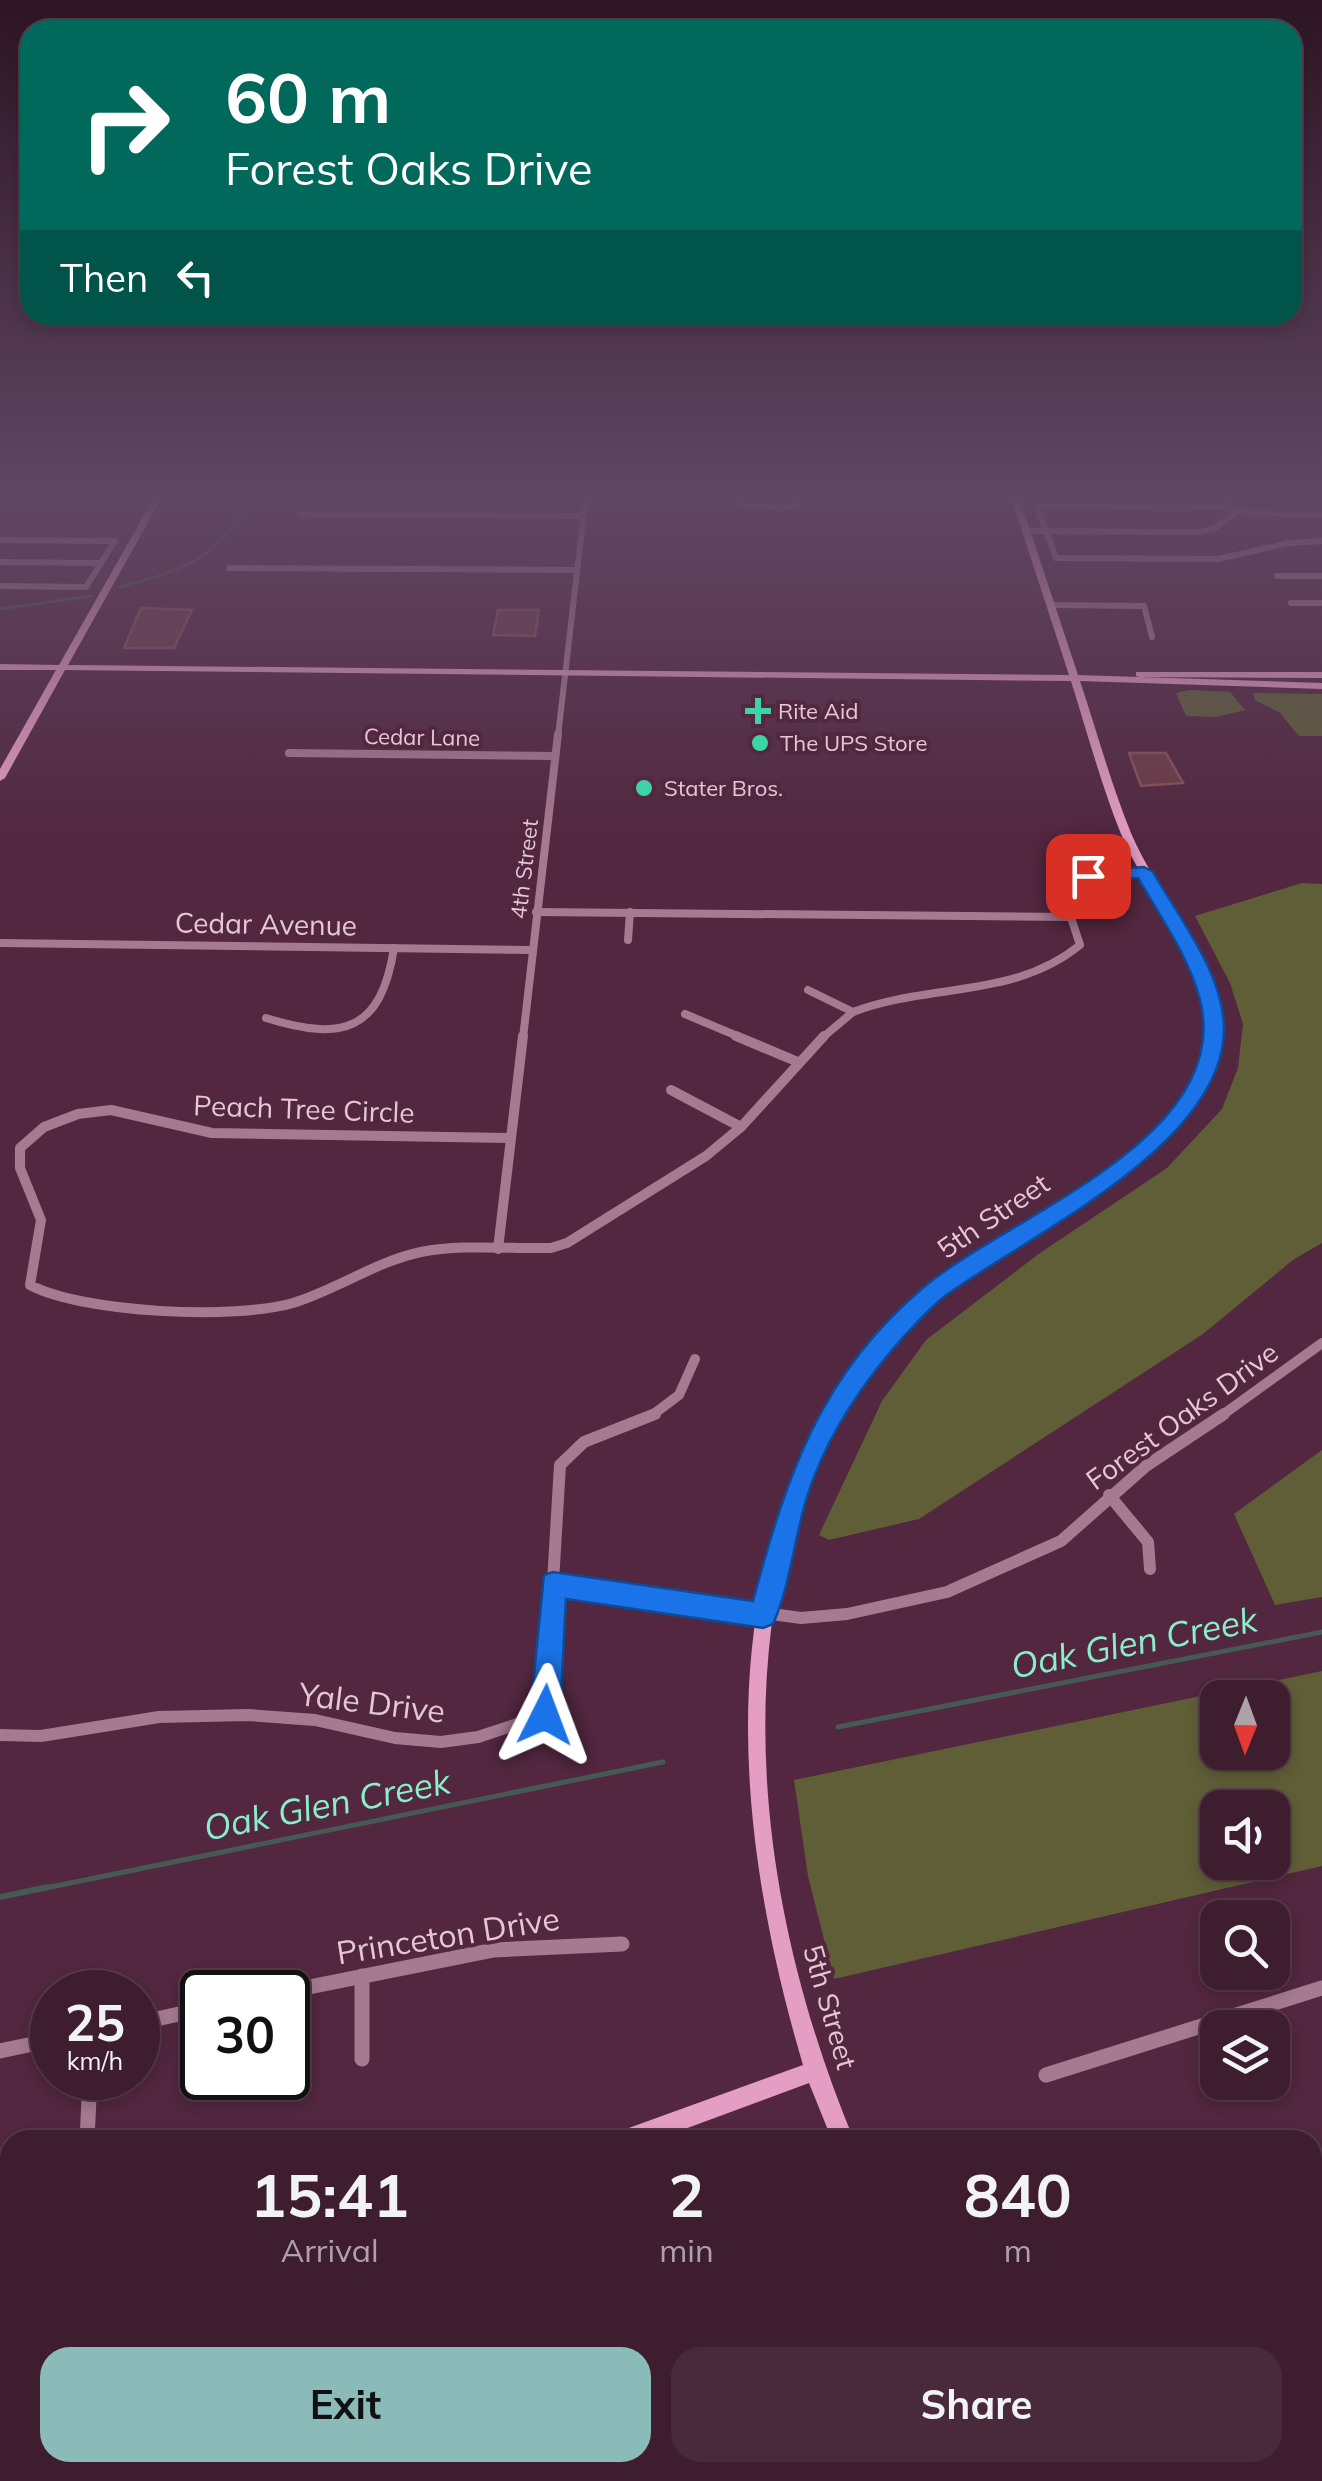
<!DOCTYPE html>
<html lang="en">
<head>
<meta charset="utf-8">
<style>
	body { margin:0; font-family:Mulish,sans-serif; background:#492a3b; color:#f1f3f6; height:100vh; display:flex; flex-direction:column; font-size:38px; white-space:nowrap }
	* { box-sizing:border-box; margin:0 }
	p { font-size:32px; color:#ada2aa }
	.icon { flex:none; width:55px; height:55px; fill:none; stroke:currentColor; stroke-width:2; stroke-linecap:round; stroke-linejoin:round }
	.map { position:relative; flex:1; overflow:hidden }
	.sheet { position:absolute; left:0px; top:2130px; width:1322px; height:352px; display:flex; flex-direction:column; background:#3e1d2f; border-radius:30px 30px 0 0; box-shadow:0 5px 15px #0003,0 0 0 2px #573b4b }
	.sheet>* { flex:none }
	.hud { position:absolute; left:20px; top:20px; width:1282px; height:305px; border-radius:30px; box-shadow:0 5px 15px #0003,0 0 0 2px #573b4b; background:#00695c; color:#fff; overflow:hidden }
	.needle { width:65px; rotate:181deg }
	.tools { position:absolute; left:1200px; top:1680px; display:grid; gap:20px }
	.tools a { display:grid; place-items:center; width:90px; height:90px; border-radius:20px; background:#3e1d2f; box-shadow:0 5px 15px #0003,0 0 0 2px #573b4b; font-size:50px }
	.speed { position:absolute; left:30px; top:1970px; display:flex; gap:20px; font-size:50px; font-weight:700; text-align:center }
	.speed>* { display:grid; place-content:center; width:130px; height:130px; border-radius:50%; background:#3e1d2f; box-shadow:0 5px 15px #0003,0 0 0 2px #573b4b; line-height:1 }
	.speed small { font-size:25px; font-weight:400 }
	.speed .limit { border:5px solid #111; border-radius:15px; background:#fff; color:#111 }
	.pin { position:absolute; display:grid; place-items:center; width:85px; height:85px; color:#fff; margin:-42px; border-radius:20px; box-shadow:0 5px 15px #0006 }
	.me { position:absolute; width:110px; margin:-55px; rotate:3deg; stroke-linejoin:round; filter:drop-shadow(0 0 8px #0008) }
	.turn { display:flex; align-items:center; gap:35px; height:210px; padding:0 40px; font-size:45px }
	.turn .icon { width:130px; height:130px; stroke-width:2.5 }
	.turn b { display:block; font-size:70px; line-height:85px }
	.then { display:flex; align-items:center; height:95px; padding:0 40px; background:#0003; gap:20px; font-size:38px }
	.eta { display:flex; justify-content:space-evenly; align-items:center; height:170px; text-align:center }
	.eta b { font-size:60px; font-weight:700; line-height:70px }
	.action { display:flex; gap:20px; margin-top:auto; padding:20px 40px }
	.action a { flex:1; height:115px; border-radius:30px; background:#8bbbb9; color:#111; font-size:40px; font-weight:700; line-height:115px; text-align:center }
	.action a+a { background:#492a3b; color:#f1f3f6 }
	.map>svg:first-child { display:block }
	.green { fill:#5f5e37; fill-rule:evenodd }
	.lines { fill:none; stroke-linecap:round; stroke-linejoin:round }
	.stream-far2 { stroke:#475954; stroke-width:2.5 }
	.stream-far1 { stroke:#475954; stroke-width:5 }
	.stream { stroke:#475954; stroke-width:6 }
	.building { fill:#6d3b46; stroke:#86515c; stroke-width:2.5 }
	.street-far4 { stroke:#a67a91; stroke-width:6 }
	.street-far3 { stroke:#a67a91; stroke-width:8 }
	.street-far2 { stroke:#a67a91; stroke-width:10 }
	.street-far1 { stroke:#a67a91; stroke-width:12 }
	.street { stroke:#a67a91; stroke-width:15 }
	.secondary { fill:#e59ec3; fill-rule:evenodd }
	.route { fill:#1a73e8; stroke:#114b97; stroke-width:2.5 }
	.poi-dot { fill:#3cd4a4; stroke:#52273f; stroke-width:4 }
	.labels { text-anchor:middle; stroke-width:8; stroke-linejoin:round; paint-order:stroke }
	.far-poi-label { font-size:22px; fill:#e4c8d6; stroke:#52273f; text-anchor:start }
	.far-street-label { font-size:22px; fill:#e4c8d6; stroke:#52273f }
	.street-label { font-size:28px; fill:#e4c8d6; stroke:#52273f }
	.near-street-label { font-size:32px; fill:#e4c8d6; stroke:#52273f }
	.near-water-label { font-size:35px; font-style:italic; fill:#8aefc8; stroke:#52273f }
</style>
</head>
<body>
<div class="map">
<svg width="1322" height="2481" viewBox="0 0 1322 2481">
	<rect width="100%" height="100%" fill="#52273f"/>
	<g class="green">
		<path d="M1189,690L1230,692L1245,710L1216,717L1186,716L1176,693Z"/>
		<path d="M1253,693L1322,694V736H1299L1280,713L1255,700Z"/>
		<path d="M1302,883L1322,884V1243L1293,1260L1203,1334L919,1519L829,1540L819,1535L882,1401L926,1340L1040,1253L1167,1168L1222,1109L1238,1068L1243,1024L1230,983L1195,916Z"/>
		<path d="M1322,1450V1597L1275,1605L1234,1514Z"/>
		<path d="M1322,1671V1866L834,1979L808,1876L794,1780ZM1218,1698H1272V1752H1218ZM1218,1808H1272V1862H1218Z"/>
	</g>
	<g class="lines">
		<g class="stream-far2">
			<path d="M120,587C201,565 208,559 261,494"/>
			<path d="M0,609L92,596"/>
		</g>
		<g class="stream-far1">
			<path d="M838,1727L1322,1632"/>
			<path d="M36,1890L663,1762"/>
		</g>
		<path class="stream" d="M0,1897L48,1887"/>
	</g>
	<g class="building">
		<path d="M141,608L192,610L174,648H124Z"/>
		<path d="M498,610H539L535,636L493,635Z"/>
		<path d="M1129,753H1166L1183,783L1141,786Z"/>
	</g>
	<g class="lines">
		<g class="street-far4">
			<path d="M737,494L741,505L795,507L796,494"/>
			<path d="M1233,507L1036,505L1056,558L1218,559L1289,543L1322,541"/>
			<path d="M1236,512L1322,515"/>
			<path d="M301,514L583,516"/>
			<path d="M1026,531L1200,532L1215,528L1236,512L1230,500L1237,494"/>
			<path d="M0,540L115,541"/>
			<path d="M0,562L101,563"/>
			<path d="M229,568L576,570"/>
			<path d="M1277,576H1322"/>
			<path d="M0,586L86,587L115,541"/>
			<path d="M1291,603H1322"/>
			<path d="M1050,605L1144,606L1152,637"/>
			<path d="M558,736L586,494"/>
		</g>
		<g class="street-far3">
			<path d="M289,753L555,756"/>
			<path d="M536,912L1072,917"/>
			<path d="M628,940L630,912"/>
			<path d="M0,943L532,950"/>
			<path d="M808,990L853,1012C928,983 1014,999 1080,945L1066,902L1071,885L1088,876L1144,872"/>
			<path d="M685,1014L742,1038"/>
			<path d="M266,1018C343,1042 381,1031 394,948"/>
			<path d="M523,1038L558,734"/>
			<path d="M822,1038L853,1012"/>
		</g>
		<g class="street-far2">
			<path d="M736,1036L798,1062"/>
			<path d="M671,1090L741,1127"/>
			<path d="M508,1138L212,1133L111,1110L78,1114L44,1127L20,1148V1168L41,1220L30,1285C83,1313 235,1320 293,1303C336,1290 377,1261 421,1252C461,1244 510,1249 551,1248L567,1243L706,1156L741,1127L824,1036"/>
			<path d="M498,1249L523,1036"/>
			<path d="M651,1416L679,1395L695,1359"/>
			<path d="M1221,1416L1322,1343"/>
		</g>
		<g class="street-far1">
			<path d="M1109,1495L1148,1542L1150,1569"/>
			<path d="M553,1584L801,1618L847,1614L947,1592L1061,1541L1146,1466L1224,1414"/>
			<path d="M0,1735L41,1736L159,1717L248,1715L315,1720L395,1738L441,1742L478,1737L545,1715L560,1465L584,1442L655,1414"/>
		</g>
		<g class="street">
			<path d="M362,1976V2059"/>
			<path d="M284,1992L494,1950L622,1944"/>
			<path d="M138,2023L202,2009"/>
			<path d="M0,2051L52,2040"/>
			<path d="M1046,2075L1322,1988"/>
			<path d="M87,2140L90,2078"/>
			<path d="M0,2268L10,2259"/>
			<path d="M1312,2370L1322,2367"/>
			<path d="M1312,2432L1322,2461"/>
			<path d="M1115,2481L1121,2472"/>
		</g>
		<g class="secondary">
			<path d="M156,494H164L68,665L1069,675L1010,494H1018L1078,675L1322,683V689L1080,681C1097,732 1111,784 1131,833C1158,898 1231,977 1218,1049C1197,1164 1021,1227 939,1295C926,1306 915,1320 904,1332C892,1344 879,1356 869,1369C836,1416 806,1472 791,1528C736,1728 775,1951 854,2140H832L809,2083L655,2140H615L619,2133L626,2129L803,2065C740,1852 709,1598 834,1401C842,1387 850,1373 859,1360C867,1349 878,1340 887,1330C910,1307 932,1285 959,1266C1033,1214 1191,1146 1206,1048C1218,972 1148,900 1121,834C1101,784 1087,732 1071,681L65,670L5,778L0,781V769L56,670H0V664L59,665Z"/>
			<path d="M1136,672H1322V678L1139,677L1136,676Z"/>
			<path d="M10,2454V2472H19L12,2481H0V2459Z"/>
			<path d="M1028,2472H1055L1059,2481H1032Z"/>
		</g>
	</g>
	<linearGradient id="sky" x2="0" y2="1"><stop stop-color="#2d1523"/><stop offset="0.59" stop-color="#604763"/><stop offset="1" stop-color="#604763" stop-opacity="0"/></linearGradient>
	<rect width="1322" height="841" fill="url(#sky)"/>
	<path class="route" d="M1144,867L1153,872C1179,918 1224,974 1224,1029C1224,1145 1029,1235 945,1296C926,1311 908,1332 892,1350C855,1394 823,1444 806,1500C794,1540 790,1586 773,1624L763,1628L566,1599L560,1715L555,1725L545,1729L535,1725L530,1715L544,1575L553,1572L753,1601C787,1475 820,1374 924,1287C1008,1216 1235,1138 1200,1000C1189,957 1160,916 1138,878L1088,881L1079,876L1088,871Z"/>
	<g class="poi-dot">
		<path d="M753 696h10v10h10v10h-10v10h-10v-10h-10v-10h10z"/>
		<circle cx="760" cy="743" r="10"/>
		<circle cx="644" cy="788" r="10"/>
	</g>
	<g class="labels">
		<g class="far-poi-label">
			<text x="778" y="719">Rite Aid</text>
			<text x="780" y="751">The UPS Store</text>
			<text x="664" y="796">Stater Bros.</text>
		</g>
		<g class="far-street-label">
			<text transform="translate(422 737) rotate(1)" y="8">Cedar Lane</text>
			<text transform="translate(524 869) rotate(-83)" y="8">4th Street</text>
		</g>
		<g class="street-label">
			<text transform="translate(266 924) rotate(1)" y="10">Cedar Avenue</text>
			<text transform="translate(304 1109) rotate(2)" y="10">Peach Tree Circle</text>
			<text transform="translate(993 1216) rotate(-34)" y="10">5th Street</text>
			<text transform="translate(1182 1416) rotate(-36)" y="10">Forest Oaks Drive</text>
			<text transform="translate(830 2007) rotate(74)" y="10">5th Street</text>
		</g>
		<g class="near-street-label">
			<text transform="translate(372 1703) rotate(7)" y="11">Yale Drive</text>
			<text transform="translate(448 1936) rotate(-9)" y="11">Princeton Drive</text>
		</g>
		<g class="near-water-label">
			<text transform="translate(1134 1643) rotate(-11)" y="12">Oak Glen Creek</text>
			<text transform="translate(327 1805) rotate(-11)" y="12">Oak Glen Creek</text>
		</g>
	</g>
</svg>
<div class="tools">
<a><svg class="needle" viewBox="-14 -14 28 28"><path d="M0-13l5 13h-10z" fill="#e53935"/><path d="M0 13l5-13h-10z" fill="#ada2aa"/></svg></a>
<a><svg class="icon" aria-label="sound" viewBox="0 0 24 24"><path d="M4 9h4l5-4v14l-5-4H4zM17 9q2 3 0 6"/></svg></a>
<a><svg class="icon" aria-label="search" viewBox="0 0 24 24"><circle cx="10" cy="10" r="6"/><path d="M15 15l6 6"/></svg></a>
<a><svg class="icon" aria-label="layers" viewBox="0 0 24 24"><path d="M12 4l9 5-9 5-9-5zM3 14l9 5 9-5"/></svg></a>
</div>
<div class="speed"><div>25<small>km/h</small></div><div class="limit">30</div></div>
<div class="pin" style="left:1088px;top:876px;background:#d93025"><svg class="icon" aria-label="arrive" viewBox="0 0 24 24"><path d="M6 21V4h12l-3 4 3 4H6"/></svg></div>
<svg class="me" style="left:545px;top:1715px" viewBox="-20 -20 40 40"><path d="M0-17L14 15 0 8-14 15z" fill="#1a73e8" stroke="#fff" stroke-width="4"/></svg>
<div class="hud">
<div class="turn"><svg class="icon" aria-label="right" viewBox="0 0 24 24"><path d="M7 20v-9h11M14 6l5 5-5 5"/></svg><div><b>60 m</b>Forest Oaks Drive</div></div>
<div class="then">Then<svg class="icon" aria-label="left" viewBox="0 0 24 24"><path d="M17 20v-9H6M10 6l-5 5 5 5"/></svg></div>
</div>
<section class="sheet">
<div class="eta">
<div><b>15:41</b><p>Arrival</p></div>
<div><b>2</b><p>min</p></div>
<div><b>840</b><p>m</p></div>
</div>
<div class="action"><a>Exit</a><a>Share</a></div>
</section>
</div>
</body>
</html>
